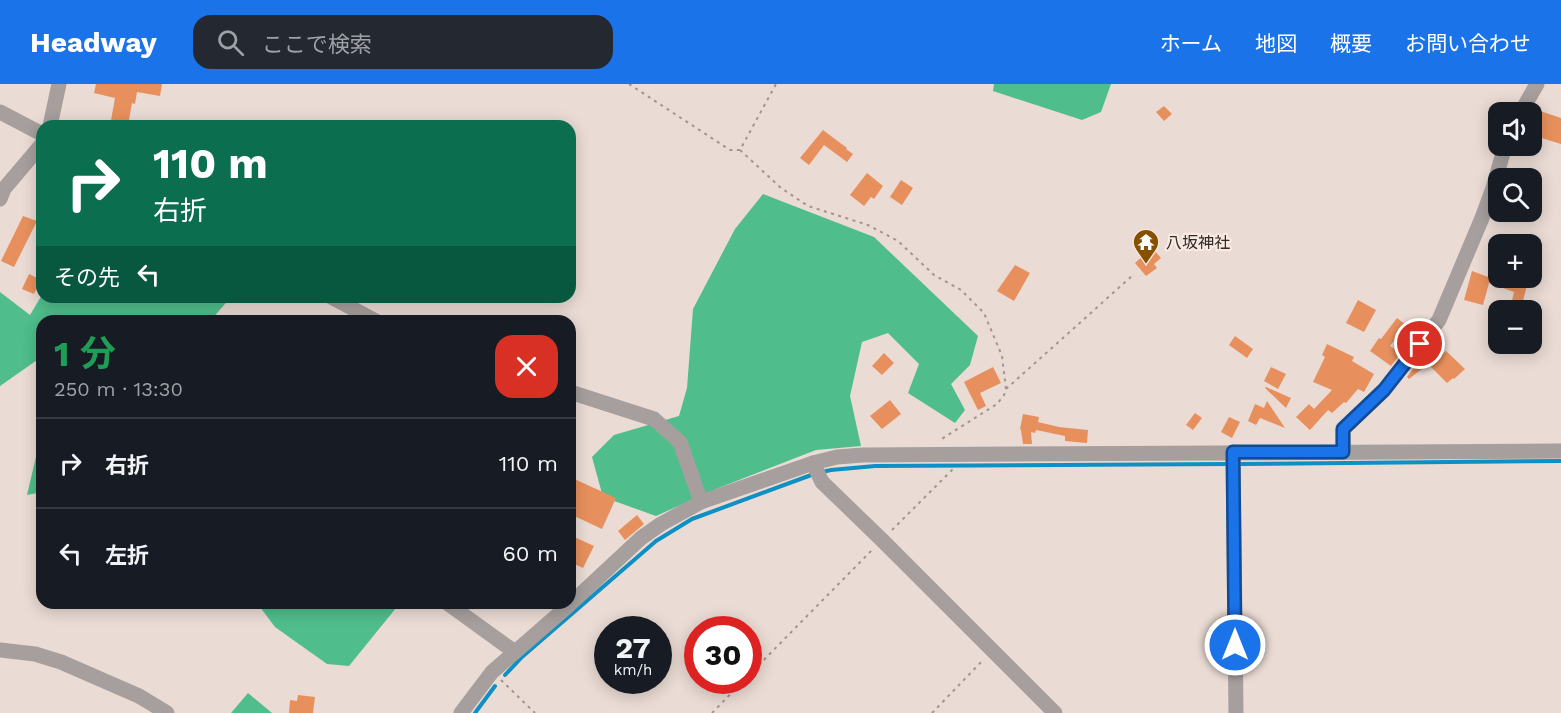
<!DOCTYPE html>
<html lang="ja">
<head>
<meta charset="utf-8">
<style>
	body { margin:0; font-family:"Work Sans","Noto Sans JP",sans-serif; background:#242831; color:#f1f3f6; height:100vh; display:flex; flex-direction:column; font-size:22px; white-space:nowrap }
	* { box-sizing:border-box; margin:0 }
	p { font-size:20px; color:#9ea1a6 }
	.icon { flex:none; width:33px; height:33px; fill:none; stroke:currentColor; stroke-width:2; stroke-linecap:round; stroke-linejoin:round }
	.map { position:relative; flex:1; overflow:hidden }
	.details { position:absolute; left:36px; top:231px; width:540px; height:294px; display:flex; flex-direction:column; background:#171b24; border-radius:18px; box-shadow:0 3px 15px #0003 }
	.details>* { flex:none }
	.guide { position:absolute; left:36px; top:36px; width:540px; height:183px; border-radius:18px; box-shadow:0 3px 15px #0003; background:#0b6e4f; color:#fff; overflow:hidden }
	.fabs { position:absolute; left:1488px; top:18px; display:grid; gap:12px }
	.fabs a { display:grid; place-items:center; width:54px; height:54px; border-radius:12px; background:#171b24; box-shadow:0 3px 15px #0003; font-size:30px }
	.speed { position:absolute; left:594px; top:532px; display:flex; gap:12px; font-size:30px; font-weight:700; text-align:center }
	.speed>* { display:grid; place-content:center; width:78px; height:78px; border-radius:50%; background:#171b24; box-shadow:0 3px 15px #0003; line-height:1 }
	.speed small { font-size:15px; font-weight:400 }
	.speed .limit { border:9px solid #d22; background:#fff; color:#111 }
	.pin { position:absolute; display:grid; place-items:center; width:51px; height:51px; color:#fff; margin:-26px; border:3px solid #fff; border-radius:50%; box-shadow:0 2px 6px #0007 }
	.me { position:absolute; width:66px; margin:-33px; rotate:0deg; stroke-linejoin:round; filter:drop-shadow(0 0 4px #0008) }
	.turn { display:flex; align-items:center; gap:21px; height:126px; padding:0 18px; font-size:27px }
	.turn .icon { width:78px; height:78px; stroke-width:2.5 }
	.turn b { display:block; font-size:42px; line-height:51px }
	.then { display:flex; align-items:center; height:57px; padding:0 18px; background:#0003; gap:12px; font-size:22px }
	.round { display:grid; place-items:center; flex:none; width:63px; height:63px; border-radius:18px; background:#242831 }
	.head { display:flex; align-items:center; justify-content:space-between; height:102px; padding:0 18px }
	h1 { font-size:36px; font-weight:700; line-height:45px; color:#1e9e55 }
	ul { padding:0; list-style:none }
	li { display:flex; align-items:center; gap:18px; height:90px; padding:0 18px; border-top:2px solid #363941 }
	li div { flex:1 }
	li b { display:block; font-size:22px }
	li em { font-style:normal }
	header { display:flex; align-items:center; gap:36px; box-sizing:border-box; height:84px; padding:0 30px; background:#1a73e8; color:#fff }
	header strong { font-size:28px }
	nav { display:flex; gap:33px; margin-inline-start:auto; font-size:21px }
	.search { width:420px; height:54px; background:#242831; display:flex; align-items:center; gap:15px; box-sizing:border-box; padding:0 21px; border-radius:18px; color:#9ea1a6; font-size:22px }
	.map>svg:first-child { display:block }
	.forest { fill:#4fbe8c }
	.lines { fill:none; stroke-linecap:round; stroke-linejoin:round }
	.stream { stroke:#0e90c4; stroke-width:4 }
	.building { fill:#e8905d }
	.path { stroke:#a19590; stroke-width:2; stroke-dasharray:3 4.5; stroke-linecap:butt }
	.minor { stroke:#a69f9d; stroke-width:15 }
	.route-casing { stroke:#114b97; stroke-width:15 }
	.route { stroke:#1a73e8; stroke-width:10 }
	.labels { text-anchor:middle; stroke-width:4.5; stroke-linejoin:round; paint-order:stroke }
	.poi-label { font-size:16px; fill:#312b28; stroke:#f8e9e1; text-anchor:start }
</style>
</head>
<body>
<header>
<strong>Headway</strong>
<div class="search"><svg class="icon" aria-label="search" viewBox="0 0 24 24"><circle cx="10" cy="10" r="6"/><path d="M15 15l6 6"/></svg>ここで検索</div>
<nav><a>ホーム</a><a>地図</a><a>概要</a><a>お問い合わせ</a></nav>
</header>
<div class="map">
<svg width="1561" height="629" viewBox="0 0 1561 629">
	<rect width="100%" height="100%" fill="#eadbd4"/>
	<g class="forest">
		<path d="M994,0H1111L1101,28L1082,36L993,7Z"/>
		<path d="M763,110L874,153L978,252L970,281L951,300L965,326L955,339L908,309L919,280L888,249L862,258L850,312L861,362L816,366L716,405L656,432L603,413L592,373L614,351L679,332L687,304L693,225L735,145Z"/>
		<path d="M0,208L30,231L42,211V213H231L210,237H42V275L40,274L0,302Z"/>
		<path d="M42,347V408L27,411Z"/>
		<path d="M257,519H400L349,582L327,580L275,543Z"/>
		<path d="M248,609L272,629H231Z"/>
	</g>
	<g class="lines">
		<g class="stream">
			<path d="M1240,380L1561,377"/>
			<path d="M822,388L831,386L875,382L1228,380"/>
			<path d="M505,591L522,573L656,457L692,435L814,390"/>
			<path d="M475,629L495,602"/>
		</g>
	</g>
	<g class="building">
		<path d="M96,0H162L160,12L137,8L135,20L132,19L128,42H110L115,14L94,9Z"/>
		<path d="M1164,22L1172,30L1164,37L1156,28Z"/>
		<path d="M1540,27L1561,34V60L1532,51Z"/>
		<path d="M823,46L847,64L846,65L853,70L847,78L824,61L809,81L800,74Z"/>
		<path d="M867,89L883,102L874,115L871,113L864,122L850,111Z"/>
		<path d="M901,96L913,104L902,121L890,113Z"/>
		<path d="M23,132L37,137L14,183L1,177Z"/>
		<path d="M1154,166L1161,174L1154,180L1157,184L1146,192L1135,179L1145,170L1147,172Z"/>
		<path d="M1015,181L1030,189L1014,217L997,207Z"/>
		<path d="M1472,187L1491,194H1529L1521,224L1511,221L1514,208L1489,199L1483,221L1464,216Z"/>
		<path d="M29,190L41,196L34,210L22,205Z"/>
		<path d="M1358,216L1376,226L1364,248L1346,239Z"/>
		<path d="M1397,234L1406,241L1390,262L1401,269L1391,282L1370,267L1379,254L1381,255Z"/>
		<path d="M1235,252L1253,265L1247,274L1229,261Z"/>
		<path d="M1327,260L1354,273L1352,277L1374,290L1364,308L1358,305L1346,319L1344,318L1332,329L1328,326L1310,346L1296,333L1309,320L1314,325L1332,306L1313,298L1325,273L1322,271Z"/>
		<path d="M1446,267L1465,285L1454,295L1453,294L1447,299L1428,280L1409,295L1407,293L1422,273L1429,268L1436,276Z"/>
		<path d="M884,269L894,279L882,291L872,282Z"/>
		<path d="M993,283L1001,299L980,309L986,322L978,326L964,298Z"/>
		<path d="M1271,283L1286,290L1278,305L1264,297Z"/>
		<path d="M1266,303L1291,314L1286,324L1265,304Z"/>
		<path d="M890,316L901,330L882,345L870,332Z"/>
		<path d="M1267,317L1285,344L1260,334L1256,341L1248,337L1255,320L1264,324Z"/>
		<path d="M1195,329L1202,334L1193,346L1186,341Z"/>
		<path d="M1023,330L1039,333L1038,338L1059,343L1088,346L1087,359L1065,357V352L1036,346L1035,349L1031,348L1032,360H1023L1021,346L1020,345Z"/>
		<path d="M1229,333L1240,338L1232,354L1221,348Z"/>
		<path d="M570,393L616,414L602,445L570,430Z"/>
		<path d="M637,431L644,440L625,456L618,447Z"/>
		<path d="M570,451L594,462L583,484L570,478Z"/>
		<path d="M298,611L315,613L313,629H289L290,616L297,617Z"/>
	</g>
	<g class="lines">
		<g class="path">
			<path d="M629,0L730,66H740L776,0"/>
			<path d="M740,66L781,104L808,122L868,141L898,157L934,191L961,206L984,229L1002,272L1006,305L1004,311L997,320L940,356"/>
			<path d="M1006,305L1132,192"/>
			<path d="M892,446L953,385"/>
			<path d="M748,592L873,465"/>
			<path d="M501,596L535,629"/>
			<path d="M712,629L743,597"/>
			<path d="M932,629L984,575"/>
		</g>
		<g class="minor">
			<path d="M0,28L42,50"/>
			<path d="M1521,28L1537,0"/>
			<path d="M50,42L59,0"/>
			<path d="M0,115L4,105L42,60"/>
			<path d="M331,213L376,237"/>
			<path d="M570,308L654,335L680,358L701,418"/>
			<path d="M1233,368L1236,629"/>
			<path d="M1343,368V345L1384,306L1439,236L1482,134L1493,104L1505,62"/>
			<path d="M813,379L822,398L882,456L1055,629"/>
			<path d="M447,519L515,568"/>
			<path d="M0,566L35,570L61,578L139,612L167,629"/>
			<path d="M461,629L492,588L568,522L641,454L661,440L701,418L813,379L837,373L863,371L1561,367"/>
		</g>
	</g>
	<g class="lines">
		<g class="route-casing">
			<path id="route" d="M1235,561L1233,368H1343V345L1384,306L1420,260"/>
		</g>
		<use href="#route" class="route"/>
	</g>
	<defs>
		<g id="temple-pin" transform="scale(1.35)"><path d="M0 17L-7.5 6A9.5 9.5 0 1 1 7.5 6Z" fill="#865000" stroke="#f8e9e1"/><path d="M0-6L5-2H3V0L6.5 2.5H4V6H1.5V3h-3V6H-4V2.5H-6.5L-3 0V-2H-5Z" fill="#fff"/></g>
	</defs>
	<g fill-rule="evenodd">
		<use href="#temple-pin" x="1146" y="158"/>
	</g>
	<g class="labels">
		<g class="poi-label">
			<text x="1166" y="164">八坂神社</text>
		</g>
	</g>
</svg>
<div class="fabs">
<a><svg class="icon" aria-label="sound" viewBox="0 0 24 24"><path d="M4 9h4l5-4v14l-5-4H4zM17 9q2 3 0 6"/></svg></a>
<a><svg class="icon" aria-label="search" viewBox="0 0 24 24"><circle cx="10" cy="10" r="6"/><path d="M15 15l6 6"/></svg></a>
<a>+</a>
<a>−</a>
</div>
<div class="speed"><div>27<small>km/h</small></div><div class="limit">30</div></div>
<div class="pin" style="left:1420px;top:260px;background:#d93025"><svg class="icon" aria-label="arrive" viewBox="0 0 24 24"><path d="M6 21V4h12l-3 4 3 4H6"/></svg></div>
<svg class="me" style="left:1235px;top:561px" viewBox="-20 -20 40 40"><circle r="17" fill="#1a73e8" stroke="#fff" stroke-width="3"/><path d="M0-11L8 9 0 5-8 9z" fill="#fff"/></svg>
<div class="guide">
<div class="turn"><svg class="icon" aria-label="right" viewBox="0 0 24 24"><path d="M7 20v-9h11M14 6l5 5-5 5"/></svg><div><b>110 m</b>右折</div></div>
<div class="then">その先<svg class="icon" aria-label="left" viewBox="0 0 24 24"><path d="M17 20v-9H6M10 6l-5 5 5 5"/></svg></div>
</div>
<section class="details">
<div class="head"><div><h1>1 分</h1><p>250 m · 13:30</p></div><a class="round" style="background:#d93025;color:#fff"><svg class="icon" aria-label="close" viewBox="0 0 24 24"><path d="M6 6l12 12M18 6L6 18"/></svg></a></div>
<ul>
<li><svg class="icon" aria-label="right" viewBox="0 0 24 24"><path d="M7 20v-9h11M14 6l5 5-5 5"/></svg><div><b>右折</b></div><em>110 m</em></li>
<li><svg class="icon" aria-label="left" viewBox="0 0 24 24"><path d="M17 20v-9H6M10 6l-5 5 5 5"/></svg><div><b>左折</b></div><em>60 m</em></li>
</ul>
</section>
</div>
</body>
</html>
